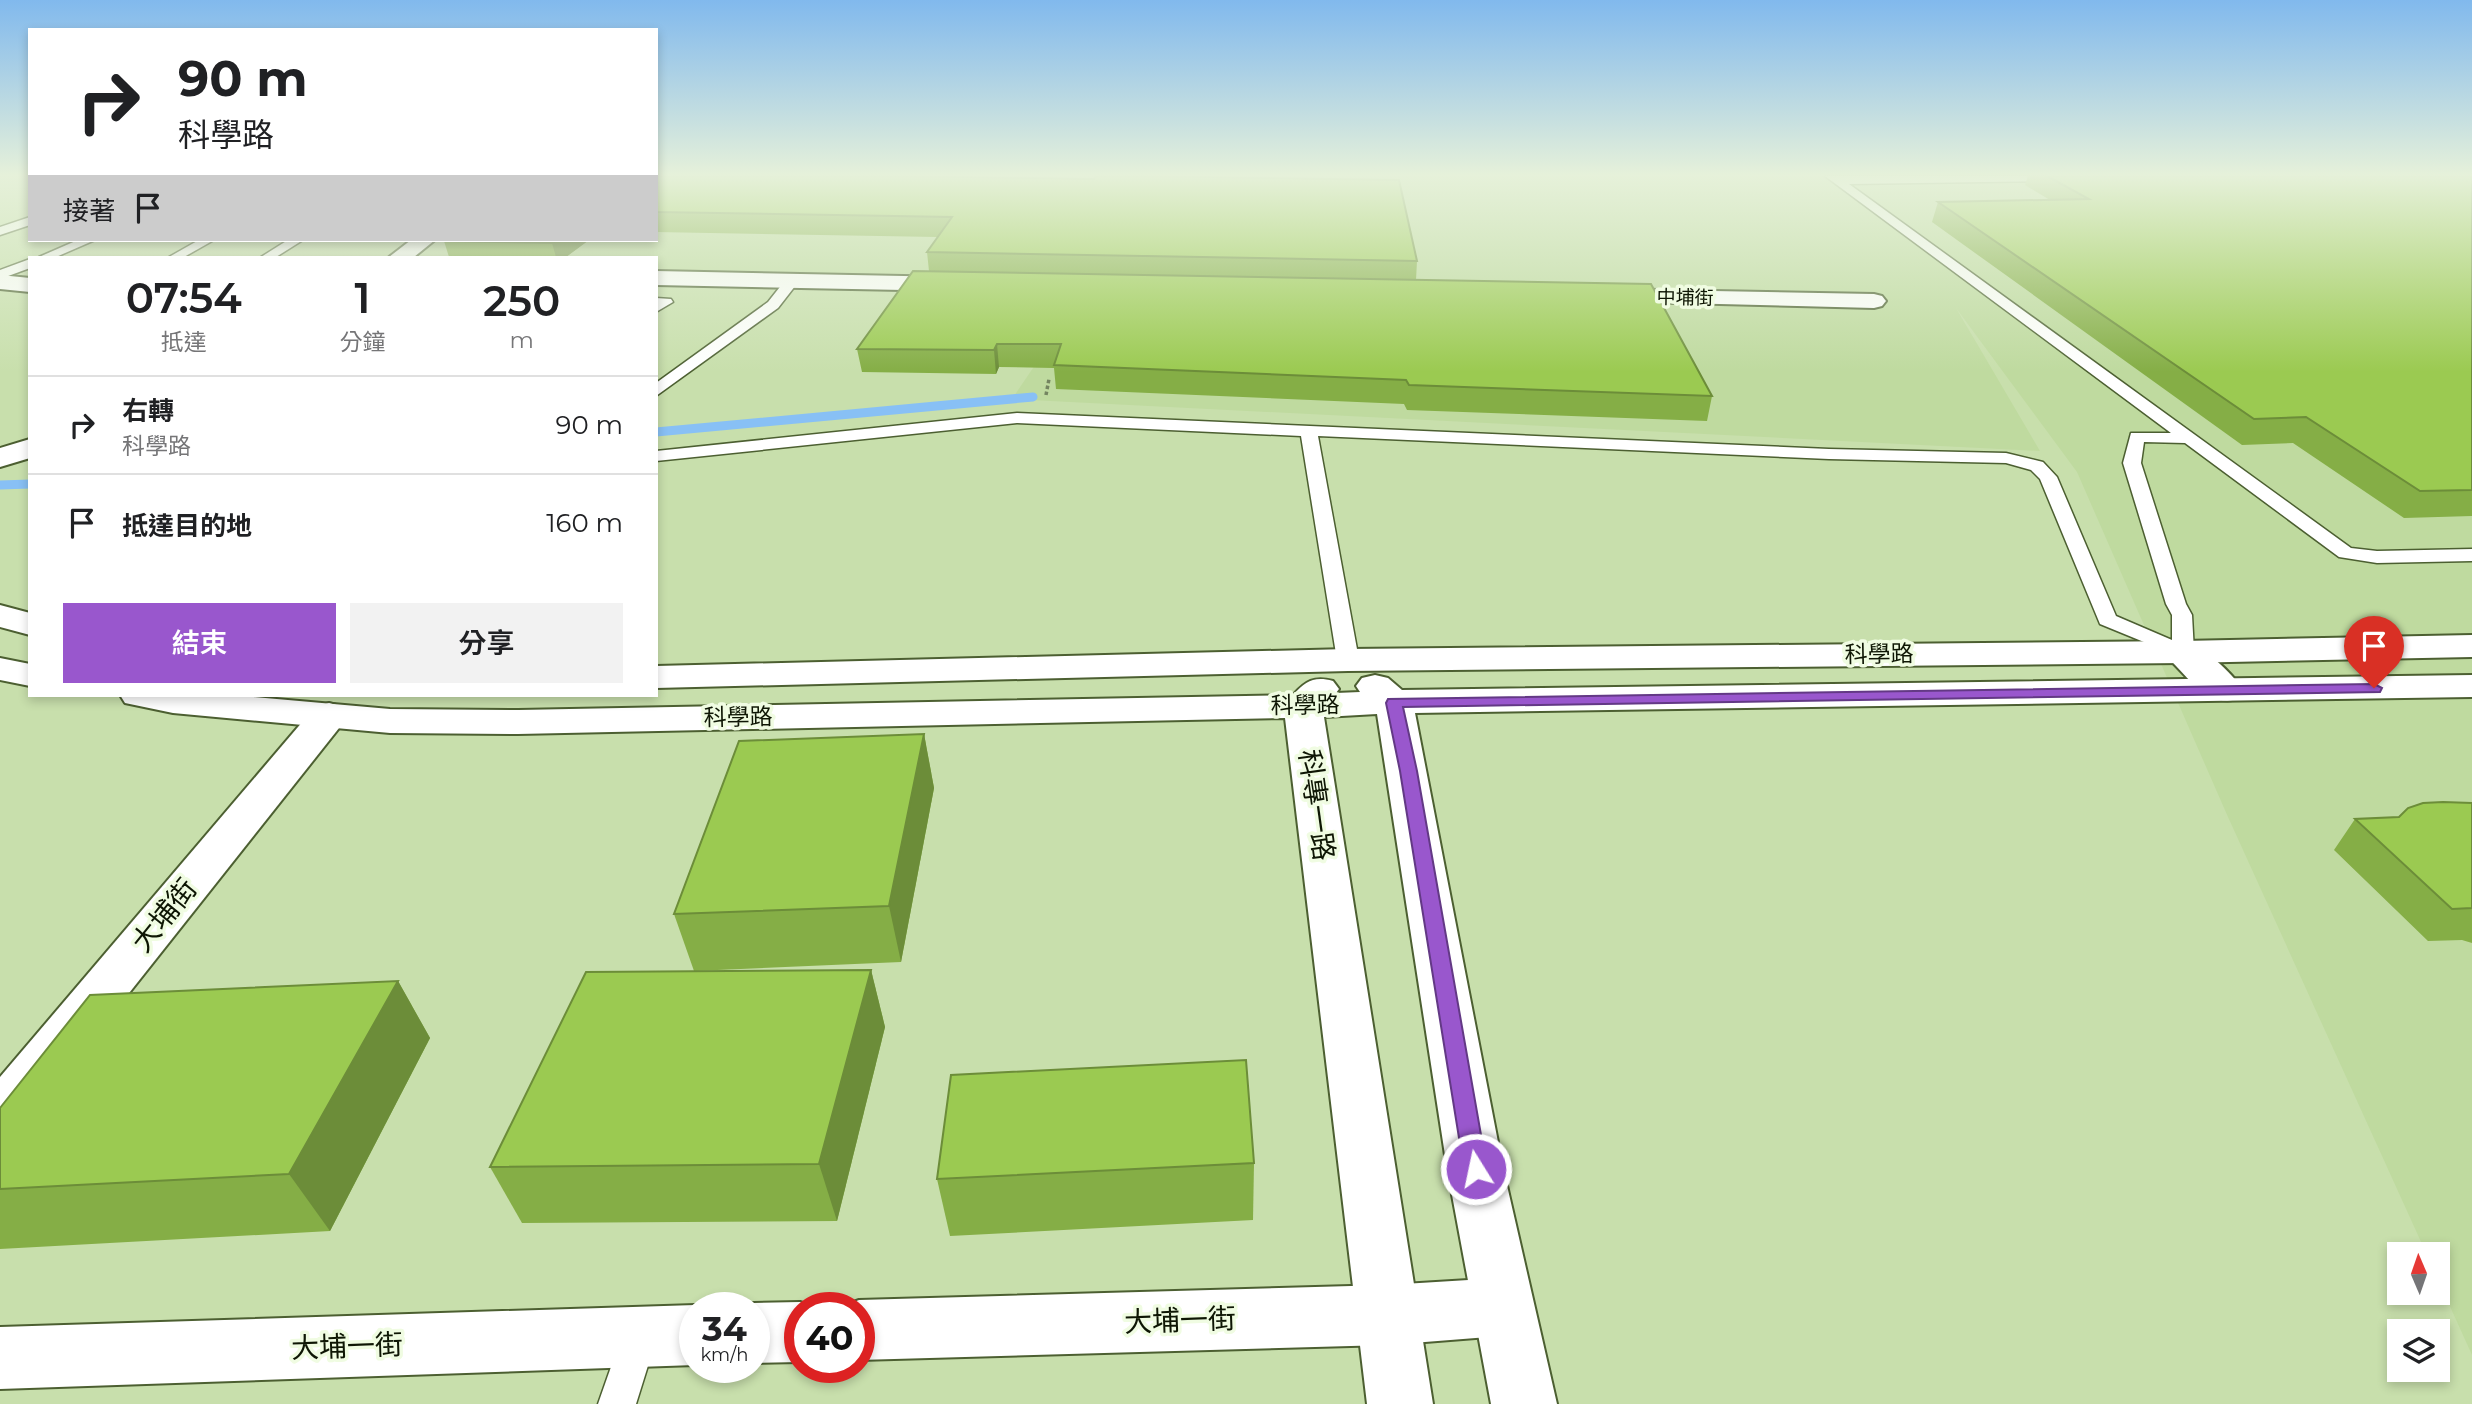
<!DOCTYPE html>
<html lang="zh-TW">
<head>
<meta charset="utf-8">
<style>
	body { margin:0; font-family:Montserrat,"Noto Sans TC",sans-serif; background:#f2f2f2; color:#202124; height:100vh; display:flex; flex-direction:column; font-size:26px; white-space:nowrap }
	* { box-sizing:border-box; margin:0 }
	p { font-size:23px; color:#757577 }
	.icon { flex:none; width:38px; height:38px; fill:none; stroke:currentColor; stroke-width:2; stroke-linecap:round; stroke-linejoin:round }
	.map { position:relative; flex:1; overflow:hidden }
	.drawer { position:absolute; left:28px; top:256px; width:630px; height:441px; display:flex; flex-direction:column; background:#fff; border-radius:0px; box-shadow:0 4px 10px #0003 }
	.drawer>* { flex:none }
	.hud { position:absolute; left:28px; top:28px; width:630px; height:214px; border-radius:0px; box-shadow:0 4px 10px #0003; background:#fff; color:#202124; overflow:hidden }
	.needle { width:46px; rotate:358deg }
	.controls { position:absolute; left:2387px; top:1242px; display:grid; gap:14px }
	.controls a { display:grid; place-items:center; width:63px; height:63px; border-radius:0px; background:#fff; box-shadow:0 4px 10px #0003; font-size:35px }
	.speed { position:absolute; left:679px; top:1292px; display:flex; gap:14px; font-size:35px; font-weight:700; text-align:center }
	.speed>* { display:grid; place-content:center; width:91px; height:91px; border-radius:50%; background:#fff; box-shadow:0 4px 10px #0003; line-height:1 }
	.speed small { font-size:18px; font-weight:400 }
	.speed .limit { border:10px solid #d22; background:#fff; color:#111 }
	.pin { position:absolute; display:grid; place-items:center; width:60px; height:60px; color:#fff; margin:-72px -30px; border-radius:50% 50% 50% 0; rotate:-45deg; box-shadow:0 0 7px #0007 }
	.pin .icon { rotate:45deg }
	.me { position:absolute; width:77px; margin:-38px; rotate:350deg; stroke-linejoin:round; filter:drop-shadow(0 0 5px #0008) }
	.turn { display:flex; align-items:center; gap:24px; height:147px; padding:0 35px; font-size:32px }
	.turn .icon { width:91px; height:91px; stroke-width:2.5 }
	.turn b { display:block; font-size:49px; line-height:60px }
	.then { display:flex; align-items:center; height:66px; padding:0 35px; background:#0003; gap:14px; font-size:26px }
	.eta { display:flex; justify-content:space-evenly; align-items:center; height:119px; text-align:center }
	.eta b { font-size:42px; font-weight:600; line-height:49px }
	.primary-button { display:flex; gap:14px; margin-top:auto; padding:14px 35px }
	.primary-button a { flex:1; height:80px; border-radius:0px; background:#9957cd; color:#fff; font-size:28px; font-weight:600; line-height:80px; text-align:center }
	.primary-button a+a { background:#f2f2f2; color:#202124 }
	ul { padding:0; list-style:none }
	li { display:flex; align-items:center; gap:21px; height:98px; padding:0 35px; border-top:2px solid #e0e0e0 }
	li div { flex:1 }
	li b { display:block; font-size:26px }
	li em { font-style:normal }
	.map>svg:first-child { display:block }
	.built { fill:#bfda9f }
	.lines { fill:none; stroke-linecap:round; stroke-linejoin:round }
	.stream { stroke:#88c0f5; stroke-width:9 }
	.lane-casing { stroke:#4c5f31; stroke-width:3 }
	.street-casing { stroke:#4c5f31; stroke-width:4 }
	.secondary-casing { stroke:#4c5f31; stroke-width:4 }
	.primary-casing { stroke:#4c5f31; stroke-width:4 }
	.path { stroke:#748560; stroke-width:3.5; stroke-dasharray:3.5 2.5; stroke-linecap:butt }
	.lane { fill:#fff; fill-rule:evenodd }
	.street { fill:#fff; fill-rule:evenodd }
	.secondary { fill:#fff; fill-rule:evenodd }
	.primary { fill:#fff; fill-rule:evenodd }
	.wall { fill:#85ae46 }
	.shaded-wall { fill:#6c8d39 }
	.building { fill:#9bca51; stroke:#6c8d39; stroke-width:2 }
	.route { fill:#9957cd; stroke:#633985; stroke-width:2 }
	.labels { text-anchor:middle; stroke-width:7; stroke-linejoin:round; paint-order:stroke }
	.far-street-label { font-size:19px; fill:#0e1604; stroke:#f0fce2 }
	.street-label { font-size:23px; fill:#0e1604; stroke:#f0fce2 }
	.near-street-label { font-size:28px; fill:#0e1604; stroke:#f0fce2 }
</style>
</head>
<body>
<div class="map">
<svg width="2472" height="1404" viewBox="0 0 2472 1404">
	<rect width="100%" height="100%" fill="#c8dfac"/>
	<path class="built" d="M1305,176H2472V1355L2438,1280V1255H2427L2228,817L2077,472L1956,308L2040,451L1012,399L1093,280L656,271V257H451L472,240H656V183L1307,195Z"/>
	<g class="lines">
		<g class="stream">
			<path d="M656,432L1033,397"/>
			<path d="M0,485L30,484"/>
		</g>
		<g class="lane-casing">
			<g id="lane">
				<path d="M1825,176H2060V180L2056,181L1849,184L2351,548L2377,551L2472,549V561L2377,563L2339,557L2185,443L2144,442L2141,463L2186,604L2192,615L2194,652L2191,657L2183,658L2100,624L2040,479L2031,470L2006,463L1829,459L1318,436L1359,660L1356,665H1340L1337,660L1301,436L1017,423L656,461V451L1017,413L1829,449L2006,453L2043,462L2057,477L2116,616L2172,640V615L2166,604L2123,463L2131,433H2171Z"/>
				<path d="M30,217V225L0,235V227Z"/>
				<path d="M78,240H95L56,257H39Z"/>
				<path d="M199,240H214L184,257H169Z"/>
				<path d="M288,240H303L276,257H261Z"/>
				<path d="M30,259V268L0,279V270Z"/>
				<path d="M792,277L799,281L778,308L656,396V383L768,302L787,278Z"/>
				<path d="M656,298L671,299L673,302L656,312Z"/>
				<path d="M638,1322L651,1327L656,1340L636,1404H598L625,1327Z"/>
			</g>
		</g>
		<g class="street-casing">
			<g id="street">
				<path d="M656,271L955,277L963,279L966,284L963,289L955,291L656,285Z"/>
				<path d="M0,275L30,278V292L0,289Z"/>
				<path d="M1607,289L1874,294L1882,296L1886,301L1882,306L1874,308L1599,301L1595,296L1599,291Z"/>
				<path d="M2183,641C2205,647 2231,672 2244,691L2238,699C2207,707 2191,680 2170,660L2165,652L2170,644Z"/>
				<path d="M329,703L343,707L348,715L343,723L19,1132L0,1139V1077L315,707Z"/>
				<path d="M1501,1278L1523,1286L1532,1307L1523,1328L1501,1336L1387,1345L859,1360V1307H840L859,1300L1387,1285Z"/>
				<path d="M800,1302L814,1307H800V1362L754,1363V1307H743L754,1303Z"/>
				<path d="M695,1305L702,1307H695V1365L0,1389V1327Z"/>
			</g>
		</g>
		<g class="secondary-casing">
			<g id="secondary">
				<path d="M0,605L30,613V635L0,627Z"/>
				<path d="M2472,635V657L2183,663L1348,671L656,688V666L1348,649L2183,641Z"/>
				<path d="M0,658L30,664V686L0,680Z"/>
				<path d="M1375,675L1388,678L1402,690L2472,675V697L1415,713L1503,1168L1557,1404H1491L1447,1168L1377,714L1324,717L1433,1404H1367L1285,718L518,734L390,733L173,713L125,703L120,695H232L390,709L518,710L1293,695C1306,681 1314,676 1333,681L1339,689L1336,693L1360,692L1356,686L1362,678Z"/>
			</g>
		</g>
		<g class="primary-casing">
			<g id="primary">
				<path d="M411,240H435L414,257H389Z"/>
				<path d="M30,439V458L0,467V448Z"/>
			</g>
		</g>
		<path class="path" d="M1046,395L1049,379"/>
		<use href="#lane" class="lane"/>
		<use href="#street" class="street"/>
		<use href="#secondary" class="secondary"/>
		<use href="#primary" class="primary"/>
	</g>
	<g class="wall">
		<path d="M656,176L1417,261L1416,280L1712,396L1707,421L1407,410L1404,404L1056,389L1054,368L999,367L996,374L862,372L857,349L929,271L927,252L938,237L656,232Z"/>
		<path d="M2028,176H2472V516L2404,518L2293,443L2242,445L1932,222L1938,202L2050,200L2025,185Z"/>
		<path d="M445,240H589L566,257H449L444,241Z"/>
		<path d="M924,734L934,788L901,962L694,971L674,914Z"/>
		<path d="M2472,803V943L2462,940L2428,941L2334,850L2355,819L2399,817Z"/>
		<path d="M871,970L885,1027L837,1221L522,1223L490,1167Z"/>
		<path d="M398,981L430,1038L330,1231L0,1249V1108Z"/>
		<path d="M1254,1163L1253,1220L950,1236L937,1179Z"/>
	</g>
	<g class="shaded-wall">
		<path d="M556,240H589L566,257H556L552,243Z"/>
		<path d="M997,344L999,367L996,374L994,350Z"/>
		<path d="M924,734L934,788L901,962L889,906Z"/>
		<path d="M871,970L885,1027L837,1221L819,1164Z"/>
		<path d="M398,981L430,1038L330,1231L289,1174Z"/>
	</g>
	<g class="building">
		<path d="M656,176H897L1094,179L1096,176H1146L1399,180L1417,261L927,252L952,217L656,212Z"/>
		<path d="M2047,176H2472V490L2420,491L2306,417L2254,419L1938,202L2089,199Z"/>
		<path d="M445,240H556L552,243L444,241Z"/>
		<path d="M913,271L1651,284L1712,396L1409,385L1406,380L1054,365L1061,344H997L994,350L857,349Z"/>
		<path d="M924,734L889,906L674,914L739,741Z"/>
		<path d="M2443,802L2472,803V908L2452,909L2355,819L2399,817L2408,808L2423,803Z"/>
		<path d="M871,970L819,1164L490,1167L586,972Z"/>
		<path d="M398,981L289,1174L0,1189V1108L90,995Z"/>
		<path d="M1246,1060L1254,1163L937,1179L951,1075Z"/>
	</g>
	<linearGradient id="sky" x2="0" y2="1"><stop stop-color="#81b9ed"/><stop offset="0.47" stop-color="#e6f1da"/><stop offset="1" stop-color="#e6f1da" stop-opacity="0"/></linearGradient>
	<rect width="2472" height="372" fill="url(#sky)"/>
	<path class="route" d="M2374,684L2382,688L2380,692L1403,707L1417,771L1487,1169L1484,1176L1476,1179L1467,1176L1464,1169L1400,771L1386,703L1388,699Z"/>
	<g class="labels">
		<g class="far-street-label">
			<text transform="translate(1685 297) rotate(1)" y="7">中埔街</text>
		</g>
		<g class="street-label">
			<text transform="translate(1879 654) rotate(-1)" y="8">科學路</text>
			<text transform="translate(1305 705) rotate(-1)" y="8">科學路</text>
			<text transform="translate(738 717) rotate(-1)" y="8">科學路</text>
		</g>
		<g class="near-street-label">
			<text transform="translate(1317 805) rotate(82)" y="10">科專一路</text>
			<text transform="translate(164 915) rotate(-51)" y="10">大埔街</text>
			<text transform="translate(1180 1320) rotate(-2)" y="10">大埔一街</text>
			<text transform="translate(347 1346) rotate(-2)" y="10">大埔一街</text>
		</g>
	</g>
</svg>
<div class="controls">
<a><svg class="needle" viewBox="-14 -14 28 28"><path d="M0-13l5 13h-10z" fill="#e53935"/><path d="M0 13l5-13h-10z" fill="#757577"/></svg></a>
<a><svg class="icon" aria-label="layers" viewBox="0 0 24 24"><path d="M12 4l9 5-9 5-9-5zM3 14l9 5 9-5"/></svg></a>
</div>
<div class="speed"><div>34<small>km/h</small></div><div class="limit">40</div></div>
<div class="pin" style="left:2374px;top:688px;background:#d93025"><svg class="icon" aria-label="arrive" viewBox="0 0 24 24"><path d="M6 21V4h12l-3 4 3 4H6"/></svg></div>
<svg class="me" style="left:1476px;top:1169px" viewBox="-20 -20 40 40"><circle r="17" fill="#9957cd" stroke="#fff" stroke-width="3"/><path d="M0-11L8 9 0 5-8 9z" fill="#fff"/></svg>
<div class="hud">
<div class="turn"><svg class="icon" aria-label="right" viewBox="0 0 24 24"><path d="M7 20v-9h11M14 6l5 5-5 5"/></svg><div><b>90 m</b>科學路</div></div>
<div class="then">接著<svg class="icon" aria-label="arrive" viewBox="0 0 24 24"><path d="M6 21V4h12l-3 4 3 4H6"/></svg></div>
</div>
<section class="drawer">
<div class="eta">
<div><b>07:54</b><p>抵達</p></div>
<div><b>1</b><p>分鐘</p></div>
<div><b>250</b><p>m</p></div>
</div>
<ul>
<li><svg class="icon" aria-label="right" viewBox="0 0 24 24"><path d="M7 20v-9h11M14 6l5 5-5 5"/></svg><div><b>右轉</b><p>科學路</p></div><em>90 m</em></li>
<li><svg class="icon" aria-label="arrive" viewBox="0 0 24 24"><path d="M6 21V4h12l-3 4 3 4H6"/></svg><div><b>抵達目的地</b></div><em>160 m</em></li>
</ul>
<div class="primary-button"><a>結束</a><a>分享</a></div>
</section>
</div>
</body>
</html>
